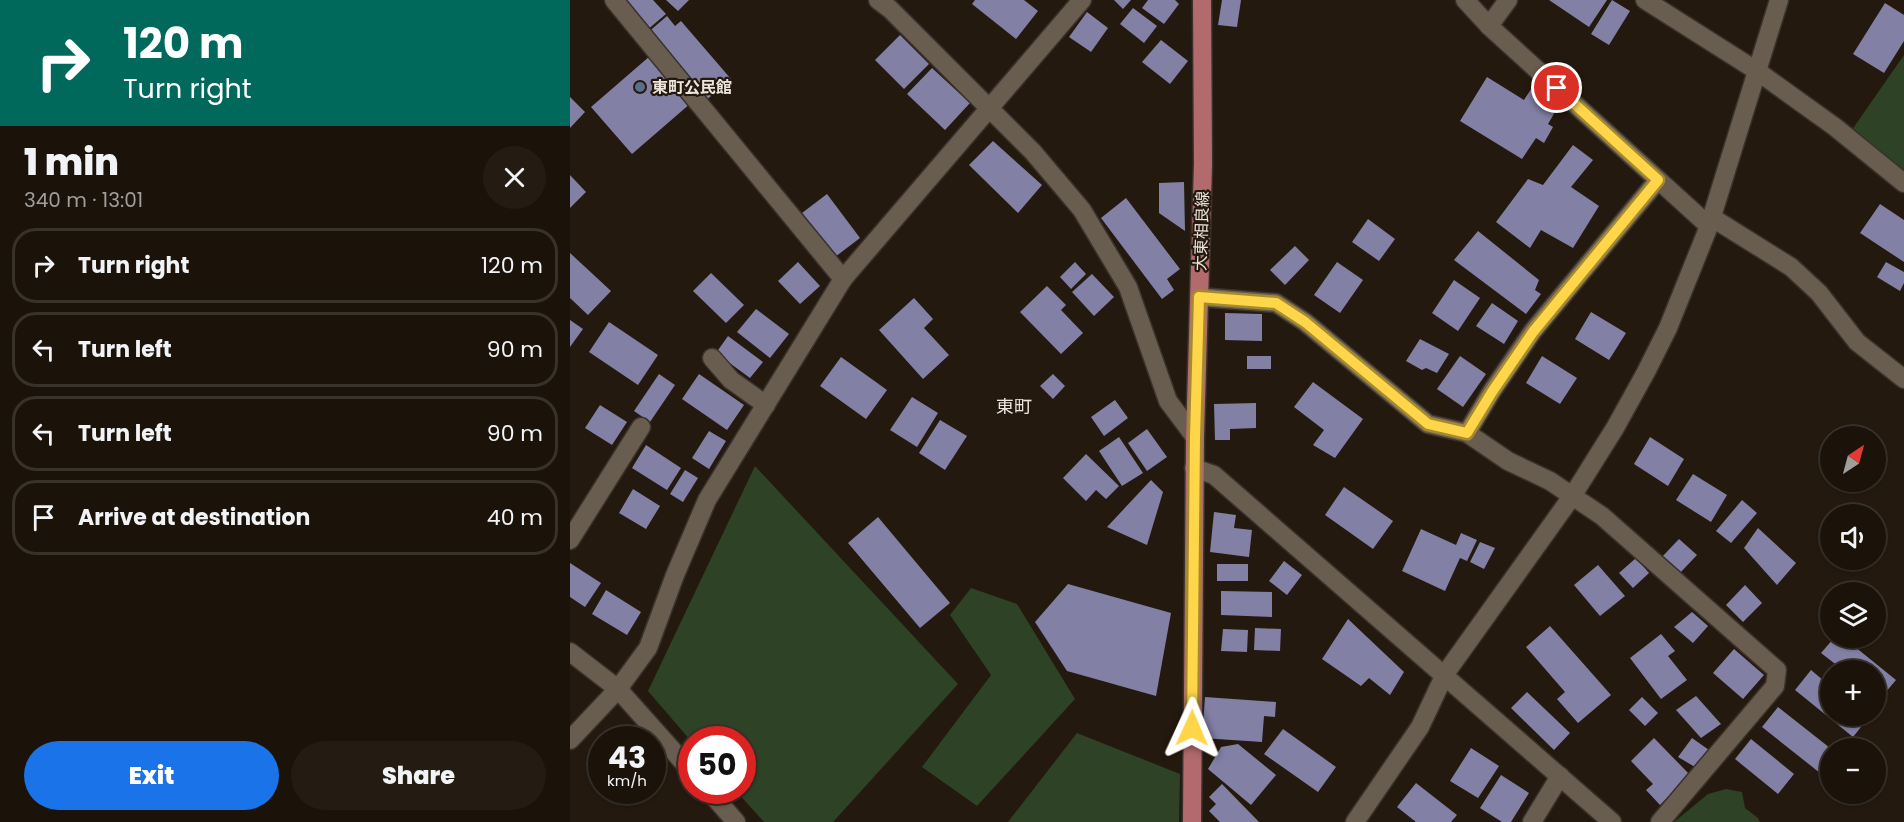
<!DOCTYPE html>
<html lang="en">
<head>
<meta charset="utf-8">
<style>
	body { margin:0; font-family:Poppins,"Noto Sans JP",sans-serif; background:#241c13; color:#f1f3f6; height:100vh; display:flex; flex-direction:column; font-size:22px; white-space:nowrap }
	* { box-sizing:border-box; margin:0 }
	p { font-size:20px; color:#a09e9c }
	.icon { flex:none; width:33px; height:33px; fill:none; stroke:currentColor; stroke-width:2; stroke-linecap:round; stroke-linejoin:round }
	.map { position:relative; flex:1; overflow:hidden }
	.details { display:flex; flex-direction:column; background:#1b130a; width:570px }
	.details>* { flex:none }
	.guide { background:#00695c; color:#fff; overflow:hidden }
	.needle { width:39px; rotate:36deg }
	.tools { position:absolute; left:1250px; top:426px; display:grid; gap:12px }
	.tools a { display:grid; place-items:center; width:66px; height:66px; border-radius:50%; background:#1b130a; box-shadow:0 2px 4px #0004,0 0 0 2px #39322b; font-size:30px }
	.speed { position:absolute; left:18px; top:726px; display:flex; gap:12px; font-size:30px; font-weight:700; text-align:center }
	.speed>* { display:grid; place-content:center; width:78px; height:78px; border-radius:50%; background:#1b130a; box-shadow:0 2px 4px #0004,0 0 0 2px #39322b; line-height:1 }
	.speed small { font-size:15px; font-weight:400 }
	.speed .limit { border:9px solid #d22; background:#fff; color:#111 }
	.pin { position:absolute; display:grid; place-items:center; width:51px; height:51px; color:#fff; margin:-26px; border:3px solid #fff; border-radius:50%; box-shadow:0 2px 6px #0007 }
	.me { position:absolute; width:66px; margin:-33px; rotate:1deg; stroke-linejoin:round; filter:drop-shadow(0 0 4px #0008) }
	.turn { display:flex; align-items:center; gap:21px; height:126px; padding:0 24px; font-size:27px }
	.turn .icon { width:78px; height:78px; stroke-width:2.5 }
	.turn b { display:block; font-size:42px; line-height:51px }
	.round { display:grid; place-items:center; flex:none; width:63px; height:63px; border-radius:32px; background:#241c13 }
	.head { display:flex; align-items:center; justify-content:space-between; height:102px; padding:0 24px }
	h1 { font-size:36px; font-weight:800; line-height:45px }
	.action { display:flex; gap:12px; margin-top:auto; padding:12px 24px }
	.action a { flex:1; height:69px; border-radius:36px; background:#1a73e8; color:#fff; font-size:24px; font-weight:800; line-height:69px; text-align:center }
	.action a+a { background:#241c13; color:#f1f3f6 }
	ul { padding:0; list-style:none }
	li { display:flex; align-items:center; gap:18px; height:75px; margin:0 12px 9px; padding:0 12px; border:3px solid #39322b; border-radius:24px }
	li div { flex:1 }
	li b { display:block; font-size:22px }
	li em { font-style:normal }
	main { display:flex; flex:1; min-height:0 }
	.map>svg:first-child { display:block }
	.green { fill:#2e4225 }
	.building { fill:#8280a5 }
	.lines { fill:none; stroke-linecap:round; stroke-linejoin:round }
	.minor-casing { stroke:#39322c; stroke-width:21 }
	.major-casing { stroke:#39322c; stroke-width:21 }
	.minor { stroke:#695d4f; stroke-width:18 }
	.major { stroke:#b26a6c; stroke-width:18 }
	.route-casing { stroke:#a68a30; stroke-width:15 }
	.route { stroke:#ffd54a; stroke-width:10 }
	.service-dot { fill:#5c6f8a; stroke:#24190e; stroke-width:2 }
	.labels { text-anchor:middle; stroke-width:4.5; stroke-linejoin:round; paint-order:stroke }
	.poi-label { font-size:16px; font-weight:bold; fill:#ede6de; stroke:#24190e; text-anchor:start }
	.street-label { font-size:16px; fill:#ede6de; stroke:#24190e }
	.neighbourhood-label { font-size:18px; fill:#ede6de; stroke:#24190e }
</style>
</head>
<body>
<main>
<section class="details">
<div class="guide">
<div class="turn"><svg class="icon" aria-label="right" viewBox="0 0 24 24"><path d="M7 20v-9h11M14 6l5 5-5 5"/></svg><div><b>120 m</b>Turn right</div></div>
</div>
<div class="head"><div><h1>1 min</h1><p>340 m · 13:01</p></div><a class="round"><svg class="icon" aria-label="close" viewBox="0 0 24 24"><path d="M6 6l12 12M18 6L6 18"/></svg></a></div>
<ul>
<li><svg class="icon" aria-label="right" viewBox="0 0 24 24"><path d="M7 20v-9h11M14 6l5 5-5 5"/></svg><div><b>Turn right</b></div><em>120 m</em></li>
<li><svg class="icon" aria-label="left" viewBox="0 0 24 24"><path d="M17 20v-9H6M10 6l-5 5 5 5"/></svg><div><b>Turn left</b></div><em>90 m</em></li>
<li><svg class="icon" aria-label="left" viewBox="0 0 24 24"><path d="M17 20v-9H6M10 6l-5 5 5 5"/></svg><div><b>Turn left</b></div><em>90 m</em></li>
<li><svg class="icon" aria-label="arrive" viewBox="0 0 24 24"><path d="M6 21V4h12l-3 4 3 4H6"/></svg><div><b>Arrive at destination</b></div><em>40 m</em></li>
</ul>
<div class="action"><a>Exit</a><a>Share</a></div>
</section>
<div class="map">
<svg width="1334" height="822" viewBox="0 0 1334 822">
	<rect width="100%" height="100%" fill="#24190e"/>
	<g class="green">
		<path d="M1334,55V178L1277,137Z"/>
		<path d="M185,466L388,684L263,822H194L166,791L172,790V740L121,741L78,691Z"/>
		<path d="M401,588L447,604L505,699L407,806L352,767L421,675L380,615Z"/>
		<path d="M507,733L610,774L609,822H438Z"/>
		<path d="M1156,789L1172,792L1175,808L1188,818L1190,822H1104L1138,794Z"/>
	</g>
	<g class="building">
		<path d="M48,0H83L96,14L76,31Z"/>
		<path d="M96,0H119L108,11Z"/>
		<path d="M405,0H454L468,11L446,39L402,4Z"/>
		<path d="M544,0H561L553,9Z"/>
		<path d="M578,0H605L609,4L594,24L572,8Z"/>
		<path d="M652,0H671L667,27L648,25Z"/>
		<path d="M979,0H1037L1019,27Z"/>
		<path d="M1042,0L1060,11L1039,45L1021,34Z"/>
		<path d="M1315,3L1334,15V41L1314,73L1283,54Z"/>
		<path d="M563,8L587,26L574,43L550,24Z"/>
		<path d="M517,12L538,28L521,52L499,37Z"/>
		<path d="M97,16L105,26L111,21L161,79L134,102L76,34Z"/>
		<path d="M330,35L359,64L334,89L305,60Z"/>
		<path d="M591,40L618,61L600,84L572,62Z"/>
		<path d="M80,56L121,103L62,154L21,107Z"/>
		<path d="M362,68L400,103L375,130L337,94Z"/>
		<path d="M917,77L954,100L963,86L986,101L981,110L985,112L978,124L983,127L974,143L966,138L952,159L890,121Z"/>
		<path d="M0,97L15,112L0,128Z"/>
		<path d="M423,141L472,185L448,213L399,165Z"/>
		<path d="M1003,145L1023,160L1001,187L1029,206L1003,248L971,230L960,248L926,222L958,179L973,185Z"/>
		<path d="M0,175L16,192L0,208Z"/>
		<path d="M614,182L615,231L589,213V183Z"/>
		<path d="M257,194L290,238L265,257L232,213Z"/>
		<path d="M556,198L610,269L597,279L604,290L592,299L531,218Z"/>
		<path d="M1310,204L1334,220V262L1290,233Z"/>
		<path d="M798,219L825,239L809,261L782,242Z"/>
		<path d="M908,231L969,280L965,290L971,294L956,314L884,260Z"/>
		<path d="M725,246L739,260L715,285L700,270Z"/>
		<path d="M0,253L41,291L18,315L0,298Z"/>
		<path d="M228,262L250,286L230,304L208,281Z"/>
		<path d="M505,262L516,274L501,289L490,277Z"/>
		<path d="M767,262L793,280L770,313L744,295Z"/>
		<path d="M1316,262L1334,272V283L1330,291L1307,277Z"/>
		<path d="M141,273L174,305L156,323L123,291Z"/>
		<path d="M522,274L544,297L524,316L502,292Z"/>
		<path d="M884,280L910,298L888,331L862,313Z"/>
		<path d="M477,286L496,305L491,310L513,333L491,354L450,312Z"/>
		<path d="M344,298L363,319L354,328L379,355L353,379L309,330Z"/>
		<path d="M922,303L948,321L934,344L906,326Z"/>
		<path d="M186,309L219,334L200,358L167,332Z"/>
		<path d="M1021,312L1056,333L1039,360L1005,339Z"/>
		<path d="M655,313L692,314V341L655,340Z"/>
		<path d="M0,320L13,329L0,347Z"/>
		<path d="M39,322L88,355L68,385L19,352Z"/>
		<path d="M158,336L193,362L180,378L146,353Z"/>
		<path d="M850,339L879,354L867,373L856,368L852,370L836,361Z"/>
		<rect x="677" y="356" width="24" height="13"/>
		<path d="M890,356L916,374L893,407L867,389Z"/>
		<path d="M972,356L1007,378L990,404L956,383Z"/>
		<path d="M271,357L317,390L296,419L250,386Z"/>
		<path d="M89,374L105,385L80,422L64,411Z"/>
		<path d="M129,374L174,405L157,430L112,399Z"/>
		<path d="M483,374L495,386L483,399L470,386Z"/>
		<path d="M743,382L793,419L765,458L743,445L754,430L724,407Z"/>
		<path d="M342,397L368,413L347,447L320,430Z"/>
		<path d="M545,400L558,418L534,436L521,417Z"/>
		<path d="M686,403V428L660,429V440H645L644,404Z"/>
		<path d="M30,405L57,422L42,445L15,428Z"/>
		<path d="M370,420L397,436L375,470L349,453Z"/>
		<path d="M577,429L597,457L577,471L558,443Z"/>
		<path d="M139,431L156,441L139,469L122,458Z"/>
		<path d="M549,437L573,473L552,486L529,451Z"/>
		<path d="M1080,437L1114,459L1098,486L1064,464Z"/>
		<path d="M76,445L111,468L97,490L62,468Z"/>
		<path d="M516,454L549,486L536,499L526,490L516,501L493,478Z"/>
		<path d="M115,470L128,478L113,502L100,494Z"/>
		<path d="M1123,474L1157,495L1141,522L1106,500Z"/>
		<path d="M581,480L593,492L577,545L537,527Z"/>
		<path d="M774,487L823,521L803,549L755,515Z"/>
		<path d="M63,489L90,506L76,529L49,513Z"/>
		<path d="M1172,500L1187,513L1161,543L1146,531Z"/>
		<path d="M644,512L666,515L664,528L682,530L679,557L640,552Z"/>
		<path d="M308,517L380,603L350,628L278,543Z"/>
		<path d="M1188,528L1226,563L1207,585L1174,548Z"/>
		<path d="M851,529L886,545L891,533L907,540L897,561L890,558L875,591L832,571Z"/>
		<path d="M1109,539L1127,555L1109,574L1091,558Z"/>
		<path d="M910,542L925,548L914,569L900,562Z"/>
		<path d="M1066,558L1079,573L1063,588L1049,573Z"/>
		<path d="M714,561L732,575L717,595L699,581Z"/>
		<path d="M0,563L31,583L15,607L0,597Z"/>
		<rect x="647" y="564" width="31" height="17"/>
		<path d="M1028,565L1055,596L1030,616L1004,585Z"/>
		<path d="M498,584L601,613L586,696L497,671L465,622Z"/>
		<path d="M1175,585L1192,603L1173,622L1156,605Z"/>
		<path d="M36,590L71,612L57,635L22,614Z"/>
		<path d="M651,591L702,592V617L651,615Z"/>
		<path d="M1122,612L1138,626L1123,643L1104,627Z"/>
		<path d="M778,619L834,672L820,695L799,678L791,686L752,659Z"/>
		<path d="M980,626L1041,695L1008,723L987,699L995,692L956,647Z"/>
		<path d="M685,628L711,629L710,651L684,650Z"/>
		<path d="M653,629L678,630L677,652L651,651Z"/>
		<path d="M1091,634L1105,651L1098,656L1117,680L1091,699L1060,658Z"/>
		<path d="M1264,638H1274L1326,680L1309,700L1305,696V670H1273L1251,653Z"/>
		<path d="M1164,649L1194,675L1173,699L1143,673Z"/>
		<path d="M1241,670L1260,686V716L1299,717L1283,737L1225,690Z"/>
		<path d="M957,692L1000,733L984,750L941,708Z"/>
		<path d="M1126,696L1151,724L1131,738L1106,710Z"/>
		<path d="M635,697L706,702L705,717L694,716L692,742L632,738Z"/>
		<path d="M1072,697L1088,713L1075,726L1059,710Z"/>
		<path d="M1208,707L1260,748V762L1250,773L1192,727Z"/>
		<path d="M713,729L766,767L748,792L694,754Z"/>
		<path d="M1084,738L1120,775L1090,805L1076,790L1083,784L1061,761Z"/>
		<path d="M1122,738L1139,750L1125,767L1108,757Z"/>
		<path d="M1181,739L1224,774L1208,794L1165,759Z"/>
		<path d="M668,744L706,775L681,805L638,769L651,747Z"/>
		<path d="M901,748L929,766L908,798L880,781Z"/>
		<path d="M931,775L959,793L941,822H932L910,808Z"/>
		<path d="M846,783L887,815L881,822H846L827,807Z"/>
		<path d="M652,784L689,822H650L639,811L646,804L639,797Z"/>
	</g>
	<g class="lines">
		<g class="minor-casing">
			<g id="minor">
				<path d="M44,0L273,279"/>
				<path d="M308,0L320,9L463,152L512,210L558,287L598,401L625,437"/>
				<path d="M895,0L919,26L1139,226"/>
				<path d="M1075,0L1187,71L1265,127L1334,183"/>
				<path d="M919,26L938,0"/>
				<path d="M1141,217L1221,267L1249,293L1287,342L1334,379"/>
				<path d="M629,297L706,303L735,322L858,424L897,433L938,461L980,481L1032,516L1207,670L1205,686L1090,822"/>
				<path d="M142,358L161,380L196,405"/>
				<path d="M897,433L922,391L963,331L1088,180"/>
				<path d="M624,468L644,475L1042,822"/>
				<path d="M0,540L71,427"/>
				<path d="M0,652L48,689L122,772"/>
				<path d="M0,740L48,689L78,648L105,575L137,500L273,279L512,0"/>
				<path d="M138,790L166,822"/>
				<path d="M785,822L850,727L875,674L1003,495L1045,428L1076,372L1098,328L1139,226L1209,0"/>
				<path d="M962,822L990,776"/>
			</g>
		</g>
		<g class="major-casing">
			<path id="major" d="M622,822L625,437L633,164L632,0"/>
		</g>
		<use href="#minor" class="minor"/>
		<use href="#major" class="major"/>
	</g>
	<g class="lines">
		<g class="route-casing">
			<path id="route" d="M622,728L625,437L629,297L706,303L735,322L858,424L897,433L922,392L963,332L1088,180L987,88"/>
		</g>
		<use href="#route" class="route"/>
	</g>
	<circle class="service-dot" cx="70" cy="87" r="6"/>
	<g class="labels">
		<g class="poi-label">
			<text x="82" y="93">東町公民館</text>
		</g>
		<g class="street-label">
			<text transform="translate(631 231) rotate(-88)" y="6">大東相良線</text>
		</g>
		<g class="neighbourhood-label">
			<text x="444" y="413">東町</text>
		</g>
	</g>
</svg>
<div class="tools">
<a><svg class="needle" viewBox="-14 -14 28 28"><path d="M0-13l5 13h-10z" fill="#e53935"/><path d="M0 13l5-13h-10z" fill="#a09e9c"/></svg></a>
<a><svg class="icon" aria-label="sound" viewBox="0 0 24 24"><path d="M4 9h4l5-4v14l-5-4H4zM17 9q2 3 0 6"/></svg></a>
<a><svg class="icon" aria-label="layers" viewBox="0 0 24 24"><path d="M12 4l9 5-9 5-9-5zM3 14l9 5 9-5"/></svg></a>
<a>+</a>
<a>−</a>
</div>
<div class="speed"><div>43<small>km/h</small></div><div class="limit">50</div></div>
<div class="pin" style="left:987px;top:88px;background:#d93025"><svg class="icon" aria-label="arrive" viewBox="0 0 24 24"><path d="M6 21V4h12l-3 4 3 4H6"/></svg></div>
<svg class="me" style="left:622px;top:728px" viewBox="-20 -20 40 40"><path d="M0-17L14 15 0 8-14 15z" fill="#ffd54a" stroke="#fff" stroke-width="4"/></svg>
</div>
</main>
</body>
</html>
